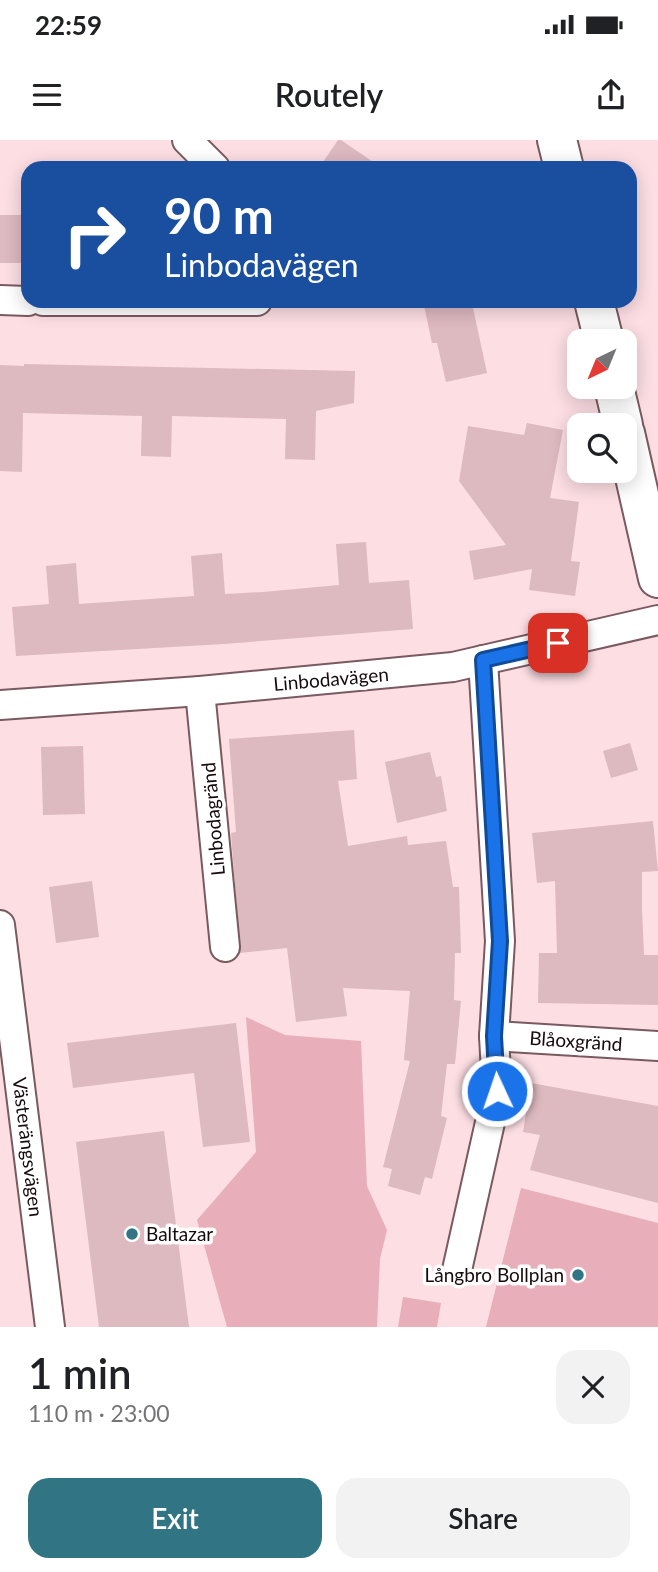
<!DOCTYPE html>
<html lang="en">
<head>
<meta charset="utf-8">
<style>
	body { margin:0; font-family:Lato,sans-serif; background:#f2f2f2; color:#202124; height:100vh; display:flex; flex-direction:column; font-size:26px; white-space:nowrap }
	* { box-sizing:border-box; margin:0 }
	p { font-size:23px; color:#757577 }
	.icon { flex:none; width:38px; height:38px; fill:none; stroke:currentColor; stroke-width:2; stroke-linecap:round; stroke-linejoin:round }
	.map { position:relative; height:1187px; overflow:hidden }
	.drawer { display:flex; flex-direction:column; background:#fff; flex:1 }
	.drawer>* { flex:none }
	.top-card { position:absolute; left:21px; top:21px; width:616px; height:147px; border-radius:21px; box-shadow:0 4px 18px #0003; background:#1a4fa0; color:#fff; overflow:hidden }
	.needle { width:46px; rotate:223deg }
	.tools { position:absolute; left:567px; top:189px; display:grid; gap:14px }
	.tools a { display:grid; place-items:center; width:70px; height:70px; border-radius:14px; background:#fff; box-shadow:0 4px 18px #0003; font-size:35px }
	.pin { position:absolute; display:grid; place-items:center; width:60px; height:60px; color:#fff; margin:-30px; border-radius:14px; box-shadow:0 4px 10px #0006 }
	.me { position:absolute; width:77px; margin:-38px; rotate:357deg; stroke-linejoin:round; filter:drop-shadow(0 0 5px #0008) }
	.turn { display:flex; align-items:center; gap:24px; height:147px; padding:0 28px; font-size:32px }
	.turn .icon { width:91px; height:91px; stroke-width:2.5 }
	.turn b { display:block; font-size:49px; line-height:60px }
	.round { display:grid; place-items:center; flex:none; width:74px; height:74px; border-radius:21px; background:#f2f2f2 }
	.headline { display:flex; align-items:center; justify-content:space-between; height:119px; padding:0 28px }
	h1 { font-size:42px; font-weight:600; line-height:52px }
	.primary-button { display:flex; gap:14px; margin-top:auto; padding:14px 28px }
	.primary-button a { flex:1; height:80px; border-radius:21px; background:#317585; color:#fff; font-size:28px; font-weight:600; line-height:80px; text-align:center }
	.primary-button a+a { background:#f2f2f2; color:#202124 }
	.status { display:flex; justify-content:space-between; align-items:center; height:49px; padding:0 35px; background:#fff; direction:ltr }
	.status svg { height:19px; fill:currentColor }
	header { display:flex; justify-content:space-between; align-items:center; height:91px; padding:0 28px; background:#fff; font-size:32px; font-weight:600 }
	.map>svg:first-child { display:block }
	.green { fill:#e8aeba }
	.building { fill:#ddb9c0 }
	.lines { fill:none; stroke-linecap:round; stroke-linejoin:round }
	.street-casing { stroke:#7a5a61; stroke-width:32 }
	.secondary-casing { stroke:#7a5a61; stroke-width:42 }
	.street { stroke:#fff; stroke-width:28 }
	.secondary { stroke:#fff; stroke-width:38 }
	.route-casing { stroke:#114b97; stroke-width:18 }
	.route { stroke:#1a73e8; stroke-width:12 }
	.poi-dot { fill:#317585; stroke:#fff; stroke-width:2.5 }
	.labels { text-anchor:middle; stroke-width:7; stroke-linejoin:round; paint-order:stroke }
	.street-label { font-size:19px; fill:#160a0d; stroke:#fff }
	.poi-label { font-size:19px; fill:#160a0d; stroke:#fff; text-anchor:start }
</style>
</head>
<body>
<div class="status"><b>22:59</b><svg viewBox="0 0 49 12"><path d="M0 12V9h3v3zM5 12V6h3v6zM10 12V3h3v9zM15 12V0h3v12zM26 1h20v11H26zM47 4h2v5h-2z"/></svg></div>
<header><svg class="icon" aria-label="menu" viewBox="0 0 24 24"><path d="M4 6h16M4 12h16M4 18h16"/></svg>Routely<svg class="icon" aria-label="share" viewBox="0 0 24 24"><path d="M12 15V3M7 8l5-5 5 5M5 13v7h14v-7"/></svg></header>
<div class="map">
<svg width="658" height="1187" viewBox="0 0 658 1187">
	<rect width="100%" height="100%" fill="#fcdee3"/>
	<g class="green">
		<path d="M246,877L285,895L361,901L367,1046L387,1090L380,1119L377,1187H227L197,1080L256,1012Z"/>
		<path d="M521,1048L658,1083V1187H486Z"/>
		<path d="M403,1157L441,1163L437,1187H398Z"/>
	</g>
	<g class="building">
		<path d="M338,0H341L382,28H319Z"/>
		<rect x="0" y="75" width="28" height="48"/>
		<path d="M423,161H468L469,168H473L487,233L446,242L437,203H432Z"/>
		<path d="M24,224L355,231L354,263L316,271L315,320L285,319L286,279L172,276L171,317L141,316L142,276L23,273L22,332L0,331V225L24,226Z"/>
		<path d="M527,283L563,290L550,358L579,362L571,421L580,422L575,456L529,450L532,429L474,440L469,411L506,405L459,341L468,286L524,295Z"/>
		<path d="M366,402L369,443L409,440L413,489L224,504L16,516L12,467L49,464L46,426L76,423L79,464L194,456L191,416L222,413L225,454L263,452L339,445L336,404Z"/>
		<path d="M354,590L357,639L338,641L348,706L407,696L408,705L446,701L453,747H459L461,813H455L454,860L461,861L455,924H447L441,976L447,978L432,1039L425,1037L420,1055L388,1046L392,1029L383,1027L410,921L404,920L410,851L343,848L347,876L296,882L287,808L240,813L231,693L236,692L229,599Z"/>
		<path d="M630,603L638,630L611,638L603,611Z"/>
		<path d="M83,606L85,674L43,675L41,607Z"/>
		<path d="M430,612L436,637L441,636L447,671L397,683L385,622Z"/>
		<path d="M653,681L658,731L642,732V769L644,815H658V865L538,863L539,813H557L555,741L537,743L532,693Z"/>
		<path d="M92,741L99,797L56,803L49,747Z"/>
		<path d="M236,883L250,1002L203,1007L194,933L73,948L67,903Z"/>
		<path d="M531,943L658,966V1063L530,1030L540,995L523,992Z"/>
		<path d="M164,991L189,1187H99L76,1002Z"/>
	</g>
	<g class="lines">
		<g class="street-casing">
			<g id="street">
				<path d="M187,0L215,28"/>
				<path d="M0,160L28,161"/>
				<path d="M43,161H257"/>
				<path d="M200,551L225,807"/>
				<path d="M0,565L200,551L453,527L658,480"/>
				<path d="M0,785L50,1187"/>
				<path d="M494,896L658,906"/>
				<path d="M457,1130L497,951L494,896L500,801L483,520"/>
			</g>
		</g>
		<g class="secondary-casing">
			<g id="secondary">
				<path d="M557,0L564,28"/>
				<path d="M594,161L604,201"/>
				<path d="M614,247L623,285"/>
				<path d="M625,293L658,438"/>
			</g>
		</g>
		<use href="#street" class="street"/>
		<use href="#secondary" class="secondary"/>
	</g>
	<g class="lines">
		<g class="route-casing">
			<path id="route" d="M497,951L494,896L500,801L483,520L558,503"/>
		</g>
		<use href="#route" class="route"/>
	</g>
	<g class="poi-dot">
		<circle cx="132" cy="1094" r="7"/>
		<circle cx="578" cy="1135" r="7"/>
	</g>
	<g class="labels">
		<g class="street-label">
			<text transform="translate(331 539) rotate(-5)" y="7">Linbodavägen</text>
			<text transform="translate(213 679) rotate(-95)" y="7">Linbodagränd</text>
			<text transform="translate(576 901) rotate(4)" y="7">Blåoxgränd</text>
			<text transform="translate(28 1007) rotate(83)" y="7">Västerängsvägen</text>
		</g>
		<g class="poi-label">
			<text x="146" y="1101">Baltazar</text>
			<text x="564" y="1142" text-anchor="end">Långbro Bollplan</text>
		</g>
	</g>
</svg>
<div class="tools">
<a><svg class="needle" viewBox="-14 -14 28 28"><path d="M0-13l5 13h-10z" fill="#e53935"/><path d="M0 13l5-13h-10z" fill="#757577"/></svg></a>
<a><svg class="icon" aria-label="search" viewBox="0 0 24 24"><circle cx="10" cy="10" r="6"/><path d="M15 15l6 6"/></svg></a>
</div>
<div class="pin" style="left:558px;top:503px;background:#d93025"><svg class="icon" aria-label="arrive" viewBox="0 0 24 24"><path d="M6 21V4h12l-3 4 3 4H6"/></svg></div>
<svg class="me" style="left:497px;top:951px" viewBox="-20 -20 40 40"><circle r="17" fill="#1a73e8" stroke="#fff" stroke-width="3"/><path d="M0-11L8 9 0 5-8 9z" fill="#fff"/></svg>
<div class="top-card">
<div class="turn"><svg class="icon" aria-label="right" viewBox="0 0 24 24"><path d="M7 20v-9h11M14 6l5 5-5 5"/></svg><div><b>90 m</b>Linbodavägen</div></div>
</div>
</div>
<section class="drawer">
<div class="headline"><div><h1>1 min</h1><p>110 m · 23:00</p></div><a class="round"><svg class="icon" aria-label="close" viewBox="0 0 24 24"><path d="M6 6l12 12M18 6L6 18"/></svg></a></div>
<div class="primary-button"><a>Exit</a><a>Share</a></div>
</section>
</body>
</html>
